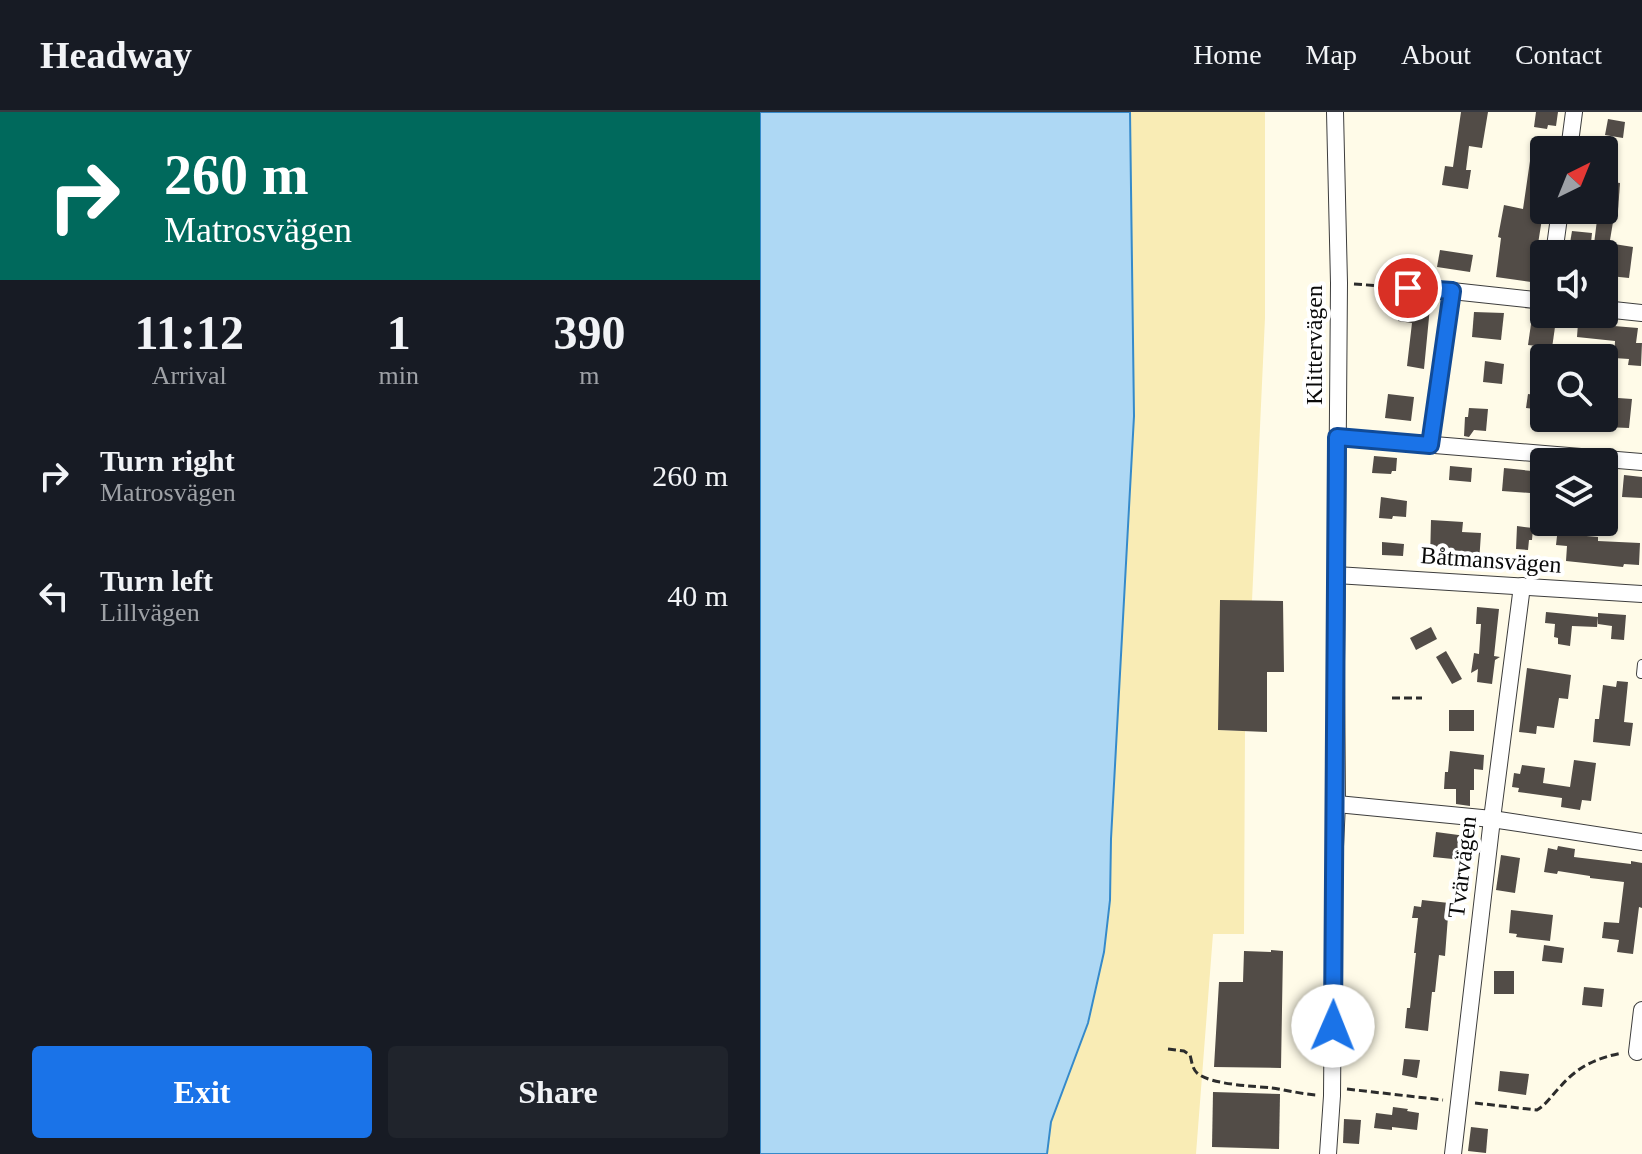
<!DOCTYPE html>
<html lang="en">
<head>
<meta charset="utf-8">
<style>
	body { margin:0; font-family:"Times New Roman",serif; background:#20242c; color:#f1f3f6; height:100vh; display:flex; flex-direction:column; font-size:30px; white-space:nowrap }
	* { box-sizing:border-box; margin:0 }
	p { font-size:26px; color:#9ea1a6 }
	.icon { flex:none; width:44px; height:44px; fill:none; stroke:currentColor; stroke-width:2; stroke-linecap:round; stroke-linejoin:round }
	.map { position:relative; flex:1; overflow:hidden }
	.panel { display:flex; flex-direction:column; background:#171b24; width:760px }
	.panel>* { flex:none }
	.top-card { background:#00695c; color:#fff; overflow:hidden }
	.needle { width:52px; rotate:43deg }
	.tools { position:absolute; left:770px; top:24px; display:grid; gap:16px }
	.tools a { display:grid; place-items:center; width:88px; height:88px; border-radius:8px; background:#171b24; box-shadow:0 2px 6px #0004; font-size:40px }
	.pin { position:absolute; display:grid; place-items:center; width:68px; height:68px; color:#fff; margin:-34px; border:4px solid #fff; border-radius:50%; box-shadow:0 2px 8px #0007 }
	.me { position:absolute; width:88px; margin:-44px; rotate:1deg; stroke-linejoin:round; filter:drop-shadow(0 0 6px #0008) }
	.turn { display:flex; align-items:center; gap:28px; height:168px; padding:0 32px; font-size:36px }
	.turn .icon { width:104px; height:104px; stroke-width:2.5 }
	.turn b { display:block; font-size:56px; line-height:68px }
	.eta { display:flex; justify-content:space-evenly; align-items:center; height:136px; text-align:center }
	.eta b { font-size:48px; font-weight:800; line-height:56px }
	.button { display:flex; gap:16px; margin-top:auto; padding:16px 32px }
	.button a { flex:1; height:92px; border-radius:8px; background:#1a73e8; color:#fff; font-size:32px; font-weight:800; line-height:92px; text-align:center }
	.button a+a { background:#20242c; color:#f1f3f6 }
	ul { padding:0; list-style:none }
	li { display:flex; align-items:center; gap:24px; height:120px; padding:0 32px }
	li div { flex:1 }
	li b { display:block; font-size:30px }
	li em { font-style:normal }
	header { display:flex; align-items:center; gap:48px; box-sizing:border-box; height:112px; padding:0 40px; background:#171b24; border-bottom:2px solid #363941 }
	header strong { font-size:38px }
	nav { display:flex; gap:44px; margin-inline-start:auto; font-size:28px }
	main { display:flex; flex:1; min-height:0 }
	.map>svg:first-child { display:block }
	.sand { fill:#f9ecb5 }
	.water { fill:#aed8f4; stroke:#368aca; stroke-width:2 }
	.building { fill:#524c47 }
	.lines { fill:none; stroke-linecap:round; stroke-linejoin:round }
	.lane-casing { stroke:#3d3d3d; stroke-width:10 }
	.street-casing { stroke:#3d3d3d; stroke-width:18 }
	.path { stroke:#2c2c2c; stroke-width:3; stroke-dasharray:8 4; stroke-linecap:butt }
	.lane { stroke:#fff; stroke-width:8 }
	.street { stroke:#fff; stroke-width:16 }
	.route-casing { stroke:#114b97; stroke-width:20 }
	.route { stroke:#1a73e8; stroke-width:14 }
	.labels { text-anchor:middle; stroke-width:8; stroke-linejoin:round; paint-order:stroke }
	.street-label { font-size:24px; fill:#0a0a0a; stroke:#fff }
</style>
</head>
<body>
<header>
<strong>Headway</strong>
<nav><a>Home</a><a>Map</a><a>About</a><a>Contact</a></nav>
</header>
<main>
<section class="panel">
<div class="top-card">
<div class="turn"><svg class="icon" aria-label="right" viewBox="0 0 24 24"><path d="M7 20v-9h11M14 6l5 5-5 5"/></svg><div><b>260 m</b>Matrosvägen</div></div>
</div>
<div class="eta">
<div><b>11:12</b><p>Arrival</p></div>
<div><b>1</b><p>min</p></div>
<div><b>390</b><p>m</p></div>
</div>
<ul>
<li><svg class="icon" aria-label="right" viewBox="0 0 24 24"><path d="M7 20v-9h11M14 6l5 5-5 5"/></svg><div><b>Turn right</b><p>Matrosvägen</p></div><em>260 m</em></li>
<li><svg class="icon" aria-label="left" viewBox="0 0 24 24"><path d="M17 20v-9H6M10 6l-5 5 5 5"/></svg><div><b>Turn left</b><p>Lillvägen</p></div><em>40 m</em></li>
</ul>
<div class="button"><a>Exit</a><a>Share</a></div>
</section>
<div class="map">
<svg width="882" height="1042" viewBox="0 0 882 1042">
	<rect width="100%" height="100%" fill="#fffbe8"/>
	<path class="sand" d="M370,0H505V206L492,489L459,618L485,619L484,822H453L436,1042H287L291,1010L328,911L344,840L350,788L351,727L374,304Z"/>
	<path class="water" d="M0,0H370L374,304L351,727L350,788L344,840L328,911L291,1010L287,1042H0Z"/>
	<g class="building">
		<path d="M701,0H728L722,36L709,34L706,58H711L708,77L682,73L685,54L693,55Z"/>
		<path d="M776,0H798L796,14L788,13L787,17L774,15Z"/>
		<path d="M848,7L865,10L863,26L845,23Z"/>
		<path d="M770,49L784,51V94L778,132H776L771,170L736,165L741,126L738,125L744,93L763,97Z"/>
		<path d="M845,69L860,71L858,99L844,97Z"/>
		<path d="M837,108L853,110L849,134L834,132Z"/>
		<path d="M812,119L832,121L830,140L809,137Z"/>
		<path d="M854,132L873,135L869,166L850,164Z"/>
		<path d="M680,138L713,143L710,160L677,155Z"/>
		<path d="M640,192L670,195L664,257L647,254L652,211L638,209Z"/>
		<path d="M714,200L744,201L741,228L712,225Z"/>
		<path d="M772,205L796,208L792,236L768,233Z"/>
		<path d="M818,211L878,216L876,231H882L881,254L868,253L869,247L854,246L855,229L817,225Z"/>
		<path d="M725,249L744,252L742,272L723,270Z"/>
		<path d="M628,282L654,285L651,309L625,306Z"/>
		<path d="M768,282L784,284V298L766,296Z"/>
		<path d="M858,286L872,287L869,316L845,315L847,300L857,301Z"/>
		<path d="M709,296L728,297L726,319L714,318L709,325L704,324L705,305H708Z"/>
		<path d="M614,344L637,346L636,359H632L631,362L612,361Z"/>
		<path d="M690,354L712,356L711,370L689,368Z"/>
		<path d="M744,356L772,359L770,381L742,379Z"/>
		<path d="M864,363L882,365V386L862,385Z"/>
		<path d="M621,385L647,389L646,405L633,404L632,407L619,406Z"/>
		<path d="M671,408L703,410L702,420L721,421L719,451L670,448Z"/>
		<path d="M757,414L773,416L772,428H769L768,438L756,437Z"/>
		<path d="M798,415L816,416L815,423L838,425V429L880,431L879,453L864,452L863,455L806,449L807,434L796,433Z"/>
		<path d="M622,430L644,432L643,444L622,443Z"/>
		<path d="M460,488L523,489L524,560H507V620L458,618Z"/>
		<path d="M717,495L739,497L734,544L740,545L735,548L732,572L717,570L718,557L711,561L714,541L719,542L721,512H716Z"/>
		<path d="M786,500L838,505L837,515L812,514L810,534L798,532V526L794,525L795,512L785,511Z"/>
		<path d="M838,501L866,503L864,528L851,527L852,514L838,512Z"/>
		<path d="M671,515L677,527L656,538L650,526Z"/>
		<path d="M686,539L702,567L692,572L676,545Z"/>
		<path d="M767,556L811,563L808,587L799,586L794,616L777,614L776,622L759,620Z"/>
		<path d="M857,569L868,570L864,610L873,611L870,634L833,630L835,607H839L843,573L856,575Z"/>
		<rect x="689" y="598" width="25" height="21"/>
		<path d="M690,639L724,643L723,658L714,657V678H710V694L696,692V677H684L685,660H688Z"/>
		<path d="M814,648L836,651L831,689L822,688L820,698L801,695L802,686L758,680L759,676L752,675L754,661L760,662L762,653L785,656L783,671L810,675Z"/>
		<path d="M676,720L706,724L703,748L673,745Z"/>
		<path d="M798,734L815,737L814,745L871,752V749L882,751V796L879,795L873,842L857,840L859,828L842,826L844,810L859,811L864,770L830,766V764L798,759L797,762L784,760L788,736L797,738Z"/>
		<path d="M741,743L760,746L755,781L736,778Z"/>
		<path d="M662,788L689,791L685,844L679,843L675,880H672L668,919L645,916L647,896H650L656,841H654L658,806H652L654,794L661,795Z"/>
		<path d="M751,798L793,803L790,829L756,825L757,822L749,821Z"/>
		<path d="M784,833L804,836L802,851L782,849Z"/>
		<path d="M511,838L523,839L521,956L454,955L459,870H483L484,839L511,840Z"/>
		<rect x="734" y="859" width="20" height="23"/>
		<path d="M824,875L844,877L842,895L822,893Z"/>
		<path d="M644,947L660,948L657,966L642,963Z"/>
		<path d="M740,959L769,962L766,983L738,979Z"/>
		<path d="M453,980L520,982L519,1037L452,1035Z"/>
		<path d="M633,995L648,997L647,999L659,1001L657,1018L632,1015V1018L614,1016L616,1001L632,1003Z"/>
		<path d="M584,1007L601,1008L599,1032L583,1031Z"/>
		<path d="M711,1015L728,1017L726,1041L708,1039Z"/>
	</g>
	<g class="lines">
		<g class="lane-casing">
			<path id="lane" d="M881,562L882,552"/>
		</g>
		<g class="street-casing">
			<g id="street">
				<path d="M809,38L814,0"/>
				<path d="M794,142L800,98"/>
				<path d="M648,176L692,179L784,189"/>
				<path d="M844,197L882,201"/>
				<path d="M577,325L882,350"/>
				<path d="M670,333L692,179"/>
				<path d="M576,463L882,482"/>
				<path d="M577,692L732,707L882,730"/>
				<path d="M877,940L882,898"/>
				<path d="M568,1042L572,984L574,755L577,692L576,549L579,171L575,0"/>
				<path d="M693,1042L732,707L762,474"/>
			</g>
		</g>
		<g class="path">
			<path d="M594,172L635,175"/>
			<path d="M632,586H662"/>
			<path d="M408,937L424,939L430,943C432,950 432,956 437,961C451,973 494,974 512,976C527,978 541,982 556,983"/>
			<path d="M587,977L683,988"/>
			<path d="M715,991L777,998C787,992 792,983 800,975C817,955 836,946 862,941"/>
		</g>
		<use href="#lane" class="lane"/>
		<use href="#street" class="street"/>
	</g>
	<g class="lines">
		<g class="route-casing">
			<path id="route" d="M573,914C576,717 577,521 577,325L670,333L692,179L648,176"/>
		</g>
		<use href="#route" class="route"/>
	</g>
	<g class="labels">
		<g class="street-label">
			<text transform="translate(554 233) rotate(-90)" y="8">Klittervägen</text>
			<text transform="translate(731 448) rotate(4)" y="8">Båtmansvägen</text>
			<text transform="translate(702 755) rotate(-83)" y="8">Tvärvägen</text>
		</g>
	</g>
</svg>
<div class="tools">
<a><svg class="needle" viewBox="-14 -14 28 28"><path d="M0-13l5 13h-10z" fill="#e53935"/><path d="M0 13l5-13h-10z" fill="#9ea1a6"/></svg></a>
<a><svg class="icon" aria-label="sound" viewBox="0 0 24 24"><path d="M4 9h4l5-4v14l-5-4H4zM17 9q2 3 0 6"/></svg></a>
<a><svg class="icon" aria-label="search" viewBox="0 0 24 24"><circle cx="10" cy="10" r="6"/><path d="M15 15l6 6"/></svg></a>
<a><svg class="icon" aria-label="layers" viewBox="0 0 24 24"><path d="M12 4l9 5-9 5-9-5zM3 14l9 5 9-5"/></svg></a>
</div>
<div class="pin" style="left:648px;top:176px;background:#d93025"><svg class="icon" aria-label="arrive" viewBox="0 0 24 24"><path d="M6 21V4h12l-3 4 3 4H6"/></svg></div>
<svg class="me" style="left:573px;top:914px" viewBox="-20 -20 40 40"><circle r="19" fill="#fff"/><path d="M0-13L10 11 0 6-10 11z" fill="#1a73e8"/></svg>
</div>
</main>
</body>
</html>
